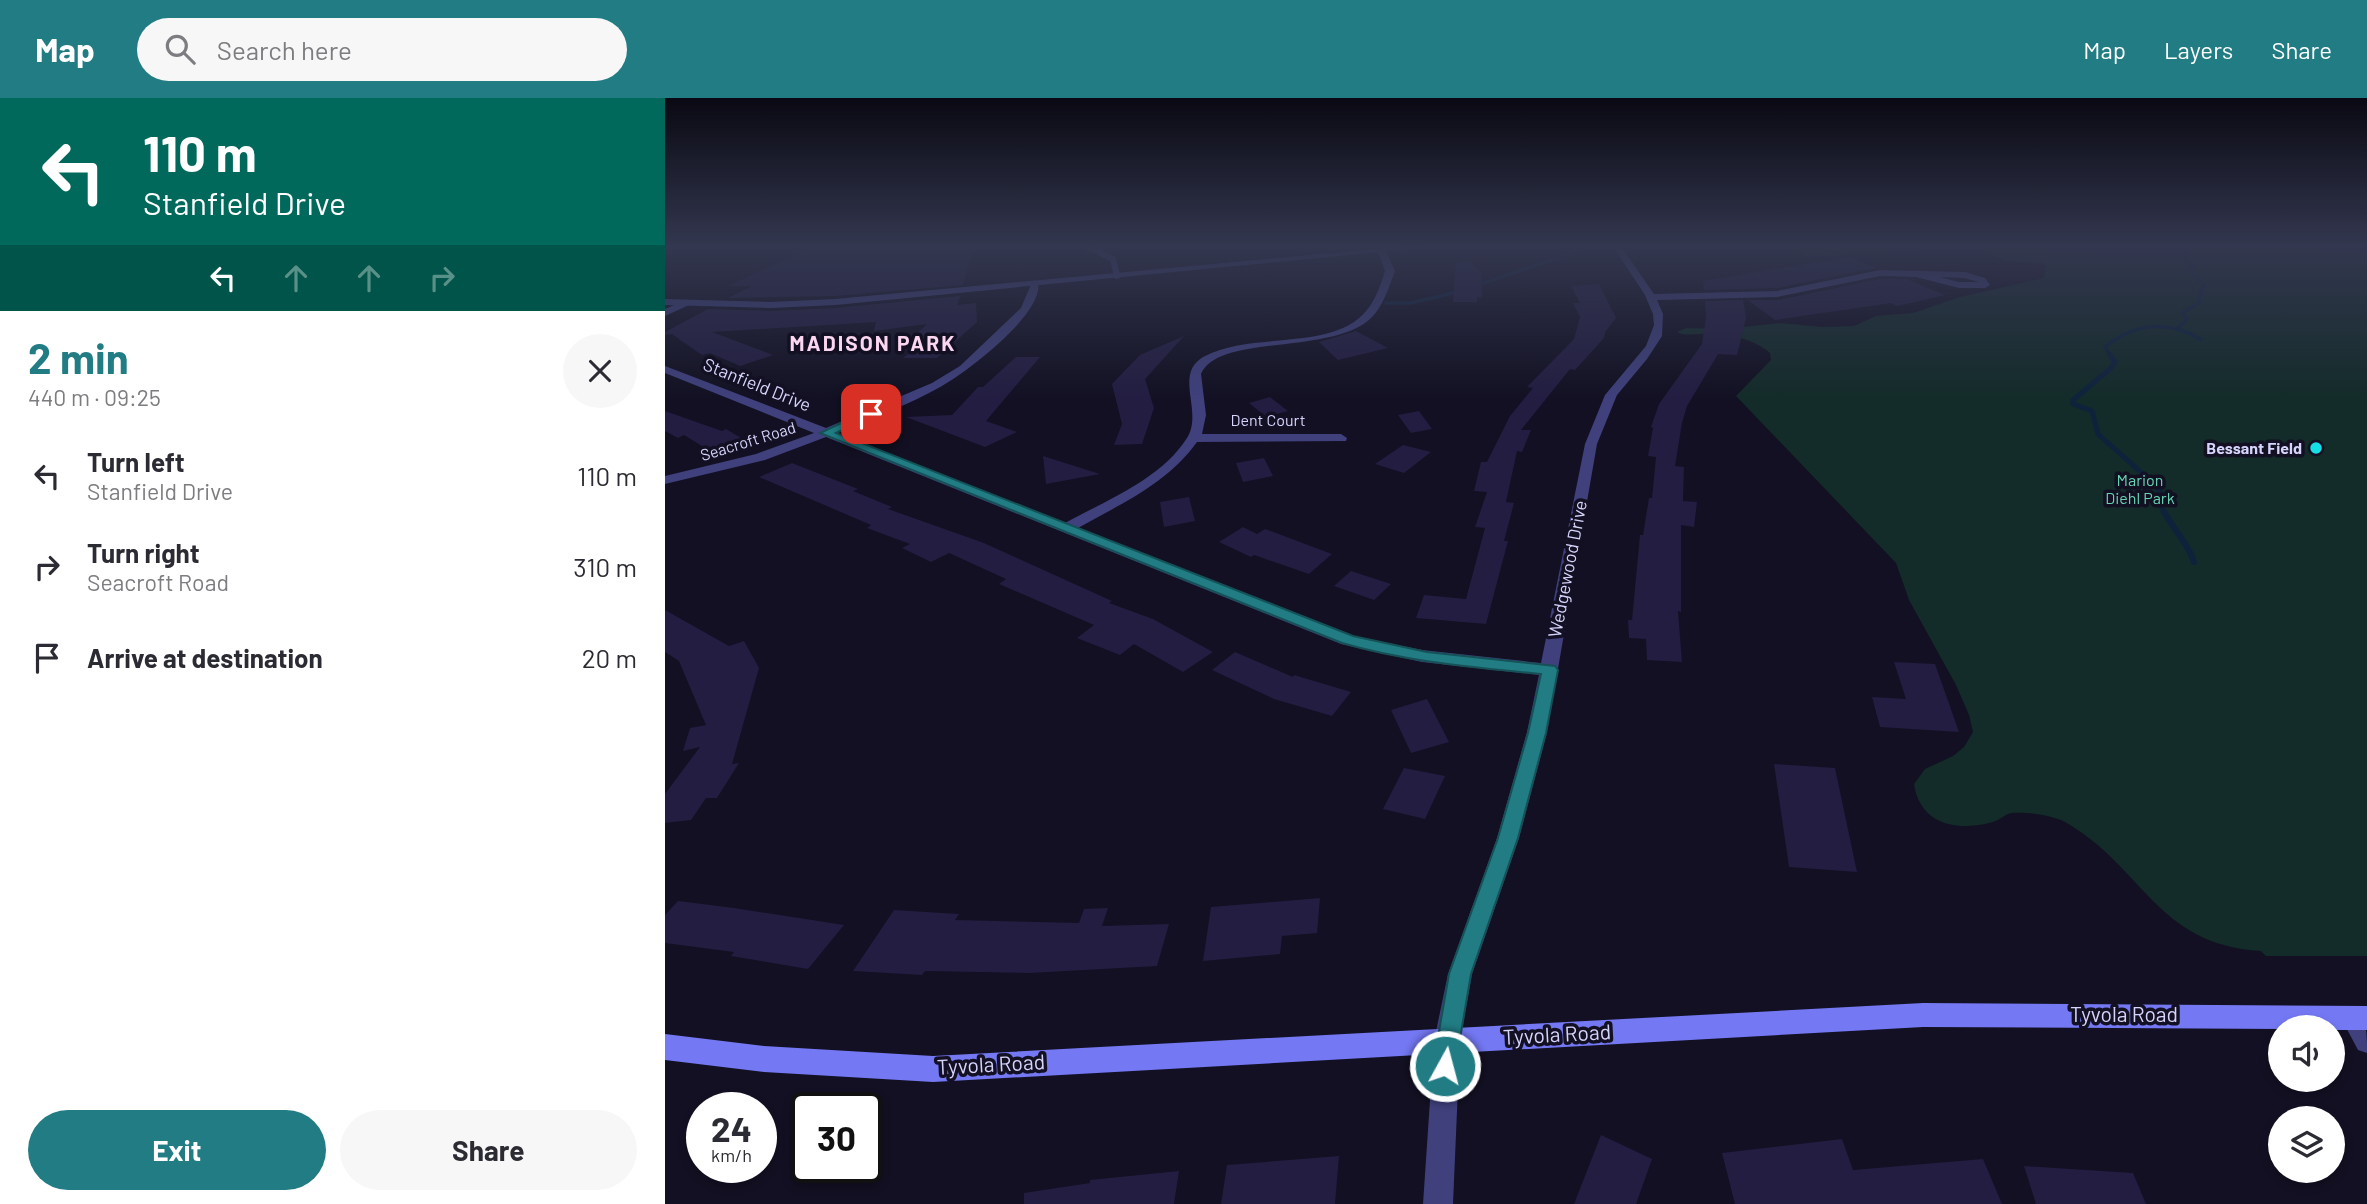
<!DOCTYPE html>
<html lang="en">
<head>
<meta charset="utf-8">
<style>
	body { margin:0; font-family:Barlow,sans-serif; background:#f7f7f7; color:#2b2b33; height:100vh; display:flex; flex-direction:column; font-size:26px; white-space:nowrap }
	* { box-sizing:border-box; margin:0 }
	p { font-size:23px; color:#7c7c81 }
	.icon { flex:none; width:38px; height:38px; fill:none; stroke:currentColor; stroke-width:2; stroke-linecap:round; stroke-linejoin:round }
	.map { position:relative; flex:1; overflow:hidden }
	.details { display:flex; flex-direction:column; background:#fff; width:665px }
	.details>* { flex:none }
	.guide { background:#00695c; color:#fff; overflow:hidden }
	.fabs { position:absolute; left:1603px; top:917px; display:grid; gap:14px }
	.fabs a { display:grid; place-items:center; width:77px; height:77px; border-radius:50%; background:#fff; box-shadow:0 4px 10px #0003; font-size:35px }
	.speed { position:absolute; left:21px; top:994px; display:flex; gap:14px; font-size:35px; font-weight:700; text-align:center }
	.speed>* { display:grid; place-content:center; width:91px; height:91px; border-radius:50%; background:#fff; box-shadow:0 4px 10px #0003; line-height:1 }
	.speed small { font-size:18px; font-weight:400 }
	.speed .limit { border:4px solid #111; border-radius:10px; background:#fff; color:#111 }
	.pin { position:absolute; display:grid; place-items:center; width:60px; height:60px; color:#fff; margin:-30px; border-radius:14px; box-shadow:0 4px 10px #0006 }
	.me { position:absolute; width:77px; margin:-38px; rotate:7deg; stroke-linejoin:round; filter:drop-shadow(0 0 5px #0008) }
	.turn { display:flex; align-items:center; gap:24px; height:147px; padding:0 28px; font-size:32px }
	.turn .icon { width:91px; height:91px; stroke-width:2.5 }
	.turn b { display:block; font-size:49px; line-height:60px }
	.lanes { display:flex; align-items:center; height:66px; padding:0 28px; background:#0003; justify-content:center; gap:35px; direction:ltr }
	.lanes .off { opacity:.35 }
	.round { display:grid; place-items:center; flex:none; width:74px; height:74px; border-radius:37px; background:#f7f7f7 }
	.head { display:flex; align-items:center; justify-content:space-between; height:119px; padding:0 28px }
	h1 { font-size:42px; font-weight:700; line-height:52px; color:#217c84 }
	.action { display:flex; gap:14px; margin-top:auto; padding:14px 28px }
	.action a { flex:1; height:80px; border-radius:42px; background:#217c84; color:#fff; font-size:28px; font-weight:700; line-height:80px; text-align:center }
	.action a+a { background:#f7f7f7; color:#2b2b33 }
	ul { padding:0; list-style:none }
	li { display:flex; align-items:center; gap:21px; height:91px; padding:0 28px }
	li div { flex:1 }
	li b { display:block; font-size:26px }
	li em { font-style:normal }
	header { display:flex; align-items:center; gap:42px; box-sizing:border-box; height:98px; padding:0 35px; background:#217c84; color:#fff }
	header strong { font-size:33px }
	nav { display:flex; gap:38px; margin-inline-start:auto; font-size:24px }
	.search { width:490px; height:63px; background:#f7f7f7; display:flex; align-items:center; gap:18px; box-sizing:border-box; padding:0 24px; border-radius:38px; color:#7c7c81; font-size:26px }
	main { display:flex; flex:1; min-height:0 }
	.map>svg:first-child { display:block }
	.green { fill:#132b29 }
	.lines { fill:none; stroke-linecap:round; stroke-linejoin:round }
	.stream-far2 { stroke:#0e223c; stroke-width:3.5 }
	.stream-far1 { stroke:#0e223c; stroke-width:5 }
	.stream { stroke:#0e223c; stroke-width:6 }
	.building { fill:#221d41 }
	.service { stroke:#3f407c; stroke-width:6 }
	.minor { fill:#3f407c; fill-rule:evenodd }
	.tertiary { fill:#3f407c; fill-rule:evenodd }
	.secondary { fill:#7478f3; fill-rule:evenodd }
	.route { fill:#217c84; stroke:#155156; stroke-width:2 }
	.poi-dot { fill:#14dfe7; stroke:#121022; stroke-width:2.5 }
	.labels { text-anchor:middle; stroke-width:7; stroke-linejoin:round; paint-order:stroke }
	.far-street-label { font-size:16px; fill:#d6d4fb; stroke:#121022 }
	.far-poi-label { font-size:16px; font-weight:bold; fill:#d6d4fb; stroke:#121022; text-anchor:end }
	.far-park-label { font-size:16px; fill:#67d5b2; stroke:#121022 }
	.street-label { font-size:18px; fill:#d6d4fb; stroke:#121022 }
	.far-district-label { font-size:21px; font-weight:bold; letter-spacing:2px; fill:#fbd6f0; stroke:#121022 }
	.near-street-label { font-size:21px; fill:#d6d4fb; stroke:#121022 }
</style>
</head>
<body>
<header>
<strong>Map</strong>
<div class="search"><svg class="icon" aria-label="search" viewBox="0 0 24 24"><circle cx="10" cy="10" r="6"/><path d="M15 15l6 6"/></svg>Search here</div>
<nav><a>Map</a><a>Layers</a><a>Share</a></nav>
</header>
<main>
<section class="details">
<div class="guide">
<div class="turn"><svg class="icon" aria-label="left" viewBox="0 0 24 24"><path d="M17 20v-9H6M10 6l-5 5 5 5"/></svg><div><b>110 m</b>Stanfield Drive</div></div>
<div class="lanes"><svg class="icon" aria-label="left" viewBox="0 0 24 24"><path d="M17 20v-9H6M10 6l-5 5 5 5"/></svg><svg class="icon off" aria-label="ahead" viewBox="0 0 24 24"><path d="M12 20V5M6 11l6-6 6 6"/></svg><svg class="icon off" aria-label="ahead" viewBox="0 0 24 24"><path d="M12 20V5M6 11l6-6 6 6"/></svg><svg class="icon off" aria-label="right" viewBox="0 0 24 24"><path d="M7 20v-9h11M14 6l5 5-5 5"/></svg></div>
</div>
<div class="head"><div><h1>2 min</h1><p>440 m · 09:25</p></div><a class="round"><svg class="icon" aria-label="close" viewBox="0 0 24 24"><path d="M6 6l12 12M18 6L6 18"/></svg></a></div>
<ul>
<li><svg class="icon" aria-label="left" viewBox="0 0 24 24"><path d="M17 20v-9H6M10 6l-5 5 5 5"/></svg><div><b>Turn left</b><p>Stanfield Drive</p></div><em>110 m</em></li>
<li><svg class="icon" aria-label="right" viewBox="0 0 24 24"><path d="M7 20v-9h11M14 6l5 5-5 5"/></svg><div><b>Turn right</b><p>Seacroft Road</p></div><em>310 m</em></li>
<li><svg class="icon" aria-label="arrive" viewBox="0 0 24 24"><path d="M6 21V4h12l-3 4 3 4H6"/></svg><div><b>Arrive at destination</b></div><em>20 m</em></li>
</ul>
<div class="action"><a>Exit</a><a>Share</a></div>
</section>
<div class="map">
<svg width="1702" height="1106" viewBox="0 0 1702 1106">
	<rect width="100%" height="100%" fill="#121022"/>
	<g class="green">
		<path d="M1121,147H1263L1254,153L1140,158Z"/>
		<path d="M1290,147H1398L1426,151L1461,150L1463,148L1460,147H1656L1702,156V858H1601L1596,853C1491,847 1478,768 1400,724C1386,717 1362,714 1347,715C1340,716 1335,722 1328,724C1293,734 1255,727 1249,686L1260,671L1288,658L1299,649L1308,634L1304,617L1291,587L1244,502L1231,465L1071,298L1106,262L1105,255C1086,239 1059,235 1034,236C1026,236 1020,238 1012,234L1021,230L1060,231L1115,225L1158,229L1189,228L1211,218L1248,215L1295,199L1379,180L1381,168L1377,165L1342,163L1312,150Z"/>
	</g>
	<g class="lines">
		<g class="stream-far2">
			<path d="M1371,147L1450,156L1520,155L1534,147"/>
			<path d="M1652,147L1702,156"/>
			<path d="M810,188L931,147"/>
			<path d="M721,205H746L796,193"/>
			<path d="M1513,230L1522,221L1517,215L1534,205L1536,192L1540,187L1526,175L1528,169L1520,160V155"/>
			<path d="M1446,258L1440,249C1469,225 1503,222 1535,241"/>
		</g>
		<path class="stream-far1" d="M1445,257L1450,264L1446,270L1408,302V306L1427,313L1433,336L1488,385L1495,394V399"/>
		<path class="stream" d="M1495,398C1494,418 1522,440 1529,464"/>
	</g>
	<g class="building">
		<path d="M152,147H309L298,187L170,198L63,200L87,188H63Z"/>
		<path d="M1185,159L1212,170L1112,190L1039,192L1038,183Z"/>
		<path d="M805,163L816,175L817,199H812V204H788L791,165Z"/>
		<path d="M1215,181H1241L1280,197L1232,208L1226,205L1110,222L1083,202H1113Z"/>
		<path d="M934,186L951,220L940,234L939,240L910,272L905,271L856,332H866L857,354L852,353L841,404L849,405L839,443H843L821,526L751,520L759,497L801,501L820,430L810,429L822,394L809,393L816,364H822L845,318L868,290L862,289L909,241L915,219L908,205H915L906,188Z"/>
		<path d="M295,198L292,207L311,205L312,224L272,260H238L254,247L238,248L262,226L209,233L211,224L47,234L108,257L75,268L45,255L37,257L7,236L0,237V234L43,211L106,213L170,210Z"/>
		<path d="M1078,202L1081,220L1072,257L1053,256L1022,308L1017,325L1010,368L1019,369L1018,403L1032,404L1029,429L1016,427V514L1013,513L1017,564L982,562L981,541L964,540L963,522H967L975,437H978L984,400H987L991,359L983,358L988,330L986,329L994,306L1037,246L1041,219L1040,203Z"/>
		<path d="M691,233L723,250L673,262L654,244Z"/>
		<path d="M519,238L480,281L489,310L477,346L449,347L457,326L447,286L475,257Z"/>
		<path d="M351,259H375L321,323L352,334L320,349L241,319L287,317L313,289H318Z"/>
		<path d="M605,299L623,313L601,319L584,305Z"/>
		<path d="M0,313L57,333L61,331L83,344L50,356L19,337L13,340L0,333Z"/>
		<path d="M754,313L767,331L746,335L733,317Z"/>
		<path d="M738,347L766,354L739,375L710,366Z"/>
		<path d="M378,358L435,376L381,386Z"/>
		<path d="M599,360L608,378L578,384L571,365Z"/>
		<path d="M127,365L193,391L188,393L227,409L223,411L319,445L447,503L444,505L488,521L548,554L518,574L469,546L455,557L412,540L429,527L334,486L341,481L284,455L266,464L237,450L245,446L202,430L206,427L94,379Z"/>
		<path d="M524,399L530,423L499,429L495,404Z"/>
		<path d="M578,429L592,436L600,431L667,456L644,476L589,457L586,459L554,444Z"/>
		<path d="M686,473L726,486L709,502L669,488Z"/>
		<path d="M0,512L64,548L79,543L94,570L67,666L74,665L52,700H41L26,722L0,725V696L35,649L18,653L25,630L41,627L14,563L0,554Z"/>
		<path d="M570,554L628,579L629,577L686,594L667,618L609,601L547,572Z"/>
		<path d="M1229,564L1270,566L1294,634L1215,629L1207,599L1241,601Z"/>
		<path d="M762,601L784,644L746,655L726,612Z"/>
		<path d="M1109,666L1170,670L1192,774L1124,769Z"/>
		<path d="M739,670L780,678L760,721L718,711Z"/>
		<path d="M655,800L652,835L617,838L615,856L538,863L546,809Z"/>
		<path d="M13,803L69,810L179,827L143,871L66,858L69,854L0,845V817Z"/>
		<path d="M443,810L437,828L504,826L492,868L365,875L260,873L257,877L188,873L229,812L294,816L290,822L414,825L419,811Z"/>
		<path d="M936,1037L987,1061L971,1106H909Z"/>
		<path d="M1177,1041L1188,1072L1318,1061L1337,1106H1070L1057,1055Z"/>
		<path d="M674,1058L670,1106H556L562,1067Z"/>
		<path d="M1359,1068L1468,1075L1481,1106H1371Z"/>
		<path d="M514,1073L509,1106H359V1095L425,1085V1082Z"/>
	</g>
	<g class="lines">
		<path class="service" d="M419,147L448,161L452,178"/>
		<g class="minor">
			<path d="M947,147H955L989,196L1112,193L1215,172L1300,174L1320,180L1325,187L1320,190H1294L1251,179L1215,178L1112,199L992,202L998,216L997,238L982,261L952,297L932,346L882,634L854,740L807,876L795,943L788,1106H758L769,943L783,876L832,740L862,634L874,577L757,564L676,546L161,339L100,362L0,386V378L91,356L149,335L0,275V268L161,330L267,285L295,268L356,210L367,184H373C380,215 302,274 277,288C244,307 207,320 172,335L400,425C442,402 496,381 522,340C539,313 507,275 540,258C587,233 669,254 702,212C711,201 716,186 720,173L713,153L720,151L730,173C724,189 718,209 705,221C665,257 553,236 536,276L541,317L537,336H676L682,340L681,343L532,344C503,385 456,406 413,430L688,538L757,552L876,565L920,346L940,297L981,248L989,227L988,216L980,197ZM1275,179L1299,180L1314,184H1294Z"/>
			<path d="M21,202L26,205L24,207L0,218V211Z"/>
			<path d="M1689,908C1702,915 1702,938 1702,955L1693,952L1676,920L1680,912Z"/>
		</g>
		<path class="tertiary" d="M753,147H786L170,207L106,210L0,207V201L106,204L170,201Z"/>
		<path class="secondary" d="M1258,905L1702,908V932H1668V929H1615V931L1258,929L268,984L99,974L0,962V936L99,948L268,958Z"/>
	</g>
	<linearGradient id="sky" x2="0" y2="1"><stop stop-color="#0a0913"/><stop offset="0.49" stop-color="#33374f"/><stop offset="1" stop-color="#33374f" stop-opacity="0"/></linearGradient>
	<rect width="1702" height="302" fill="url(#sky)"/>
	<path class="route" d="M202,313L212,316L171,335L688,538L762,554L890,568L893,572L881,635L853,740L806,876L789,976L780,980L772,976L768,968L784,876L833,740L863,635L876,576C808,569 742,564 677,545L155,335Z"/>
	<circle class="poi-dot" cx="1651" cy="350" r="7"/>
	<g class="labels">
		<g class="far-street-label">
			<text x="603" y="328">Dent Court</text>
			<text transform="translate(83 343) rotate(-17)" y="6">Seacroft Road</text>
		</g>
		<g class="far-poi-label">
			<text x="1637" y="356">Bessant Field</text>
		</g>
		<g class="far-park-label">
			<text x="1475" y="388">Marion<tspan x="1475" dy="18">Diehl Park</tspan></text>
		</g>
		<g class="street-label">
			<text transform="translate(92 287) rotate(22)" y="6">Stanfield Drive</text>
			<text transform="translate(903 471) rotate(-79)" y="6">Wedgewood Drive</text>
		</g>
		<g class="far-district-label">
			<text x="208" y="253">MADISON PARK</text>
		</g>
		<g class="near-street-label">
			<text x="1459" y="924">Tyvola Road</text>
			<text transform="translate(892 937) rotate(-3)" y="7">Tyvola Road</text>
			<text transform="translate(326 967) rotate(-3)" y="7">Tyvola Road</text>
		</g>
	</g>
</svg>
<div class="fabs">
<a><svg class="icon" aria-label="sound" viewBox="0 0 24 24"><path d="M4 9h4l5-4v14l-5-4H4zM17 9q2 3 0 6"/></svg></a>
<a><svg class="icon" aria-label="layers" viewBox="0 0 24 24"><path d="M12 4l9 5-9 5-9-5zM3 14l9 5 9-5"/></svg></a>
</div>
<div class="speed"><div>24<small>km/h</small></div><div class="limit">30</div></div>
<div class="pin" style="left:206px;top:316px;background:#d93025"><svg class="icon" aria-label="arrive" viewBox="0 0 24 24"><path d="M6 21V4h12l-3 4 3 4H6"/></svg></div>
<svg class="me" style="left:780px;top:968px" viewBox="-20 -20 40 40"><circle r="17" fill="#217c84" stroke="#fff" stroke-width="3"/><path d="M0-11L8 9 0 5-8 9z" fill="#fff"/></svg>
</div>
</main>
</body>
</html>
